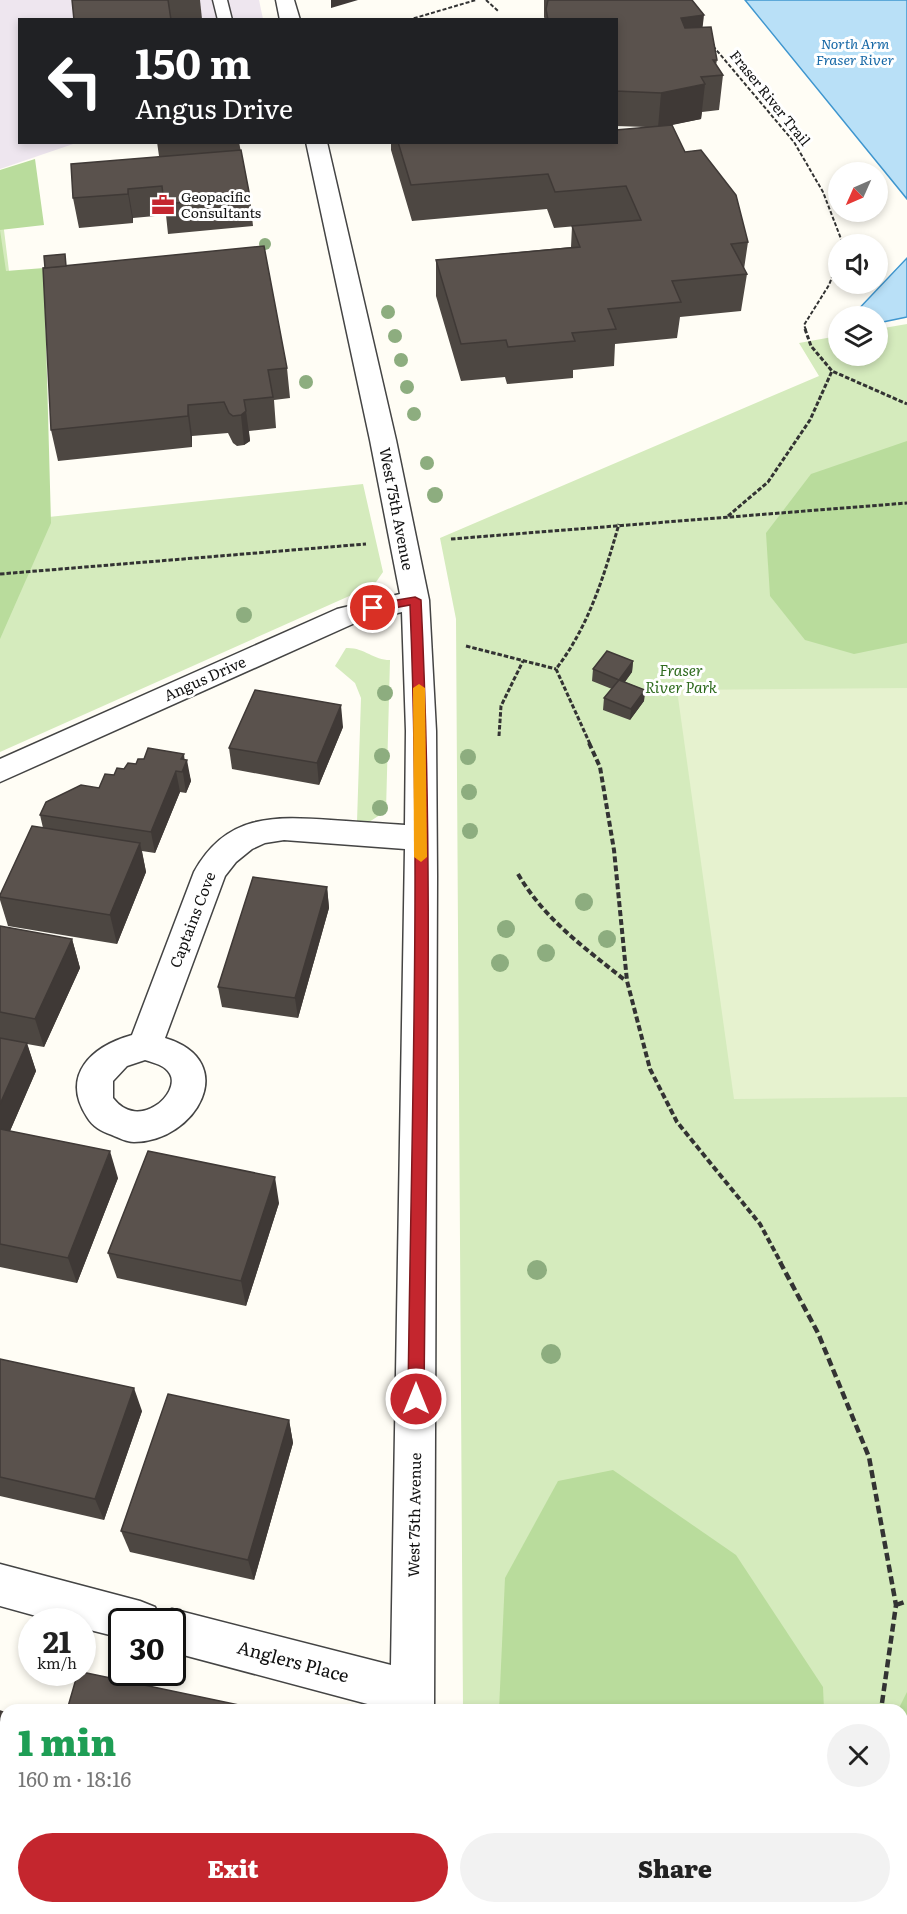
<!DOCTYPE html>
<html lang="en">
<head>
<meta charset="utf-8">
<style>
	body { margin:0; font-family:Literata,serif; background:#f2f2f2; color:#222; height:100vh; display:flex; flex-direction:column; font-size:22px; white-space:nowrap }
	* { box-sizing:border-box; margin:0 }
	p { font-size:20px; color:#767676 }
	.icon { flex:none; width:33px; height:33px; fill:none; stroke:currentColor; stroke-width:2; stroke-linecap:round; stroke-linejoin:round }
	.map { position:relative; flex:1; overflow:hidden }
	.panel { position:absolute; left:0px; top:1704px; width:908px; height:210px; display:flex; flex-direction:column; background:#fff; border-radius:18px 18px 0 0; box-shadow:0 3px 9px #0003 }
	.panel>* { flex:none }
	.top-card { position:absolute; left:18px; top:18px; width:600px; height:126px; border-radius:0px; box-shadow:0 3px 9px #0003; background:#202124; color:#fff; overflow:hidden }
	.needle { width:39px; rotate:225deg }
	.buttons { position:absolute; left:828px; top:162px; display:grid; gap:12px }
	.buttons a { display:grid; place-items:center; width:60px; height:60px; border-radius:50%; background:#fff; box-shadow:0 3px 9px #0003; font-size:30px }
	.speed { position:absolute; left:18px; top:1608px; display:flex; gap:12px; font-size:30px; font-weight:700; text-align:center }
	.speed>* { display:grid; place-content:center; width:78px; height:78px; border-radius:50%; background:#fff; box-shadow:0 3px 9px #0003; line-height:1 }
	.speed small { font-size:15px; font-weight:400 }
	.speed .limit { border:3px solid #111; border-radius:9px; background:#fff; color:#111 }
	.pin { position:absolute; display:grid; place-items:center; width:51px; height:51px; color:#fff; margin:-26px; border:3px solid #fff; border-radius:50%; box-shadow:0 2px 6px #0007 }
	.me { position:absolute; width:66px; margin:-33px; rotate:0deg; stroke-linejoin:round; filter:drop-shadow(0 0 4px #0008) }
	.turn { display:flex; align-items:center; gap:21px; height:126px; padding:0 18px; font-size:27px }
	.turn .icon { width:78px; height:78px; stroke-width:2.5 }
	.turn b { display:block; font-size:42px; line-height:51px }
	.round { display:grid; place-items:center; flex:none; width:63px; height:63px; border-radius:32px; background:#f2f2f2 }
	.summary { display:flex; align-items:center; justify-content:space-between; height:102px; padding:0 18px }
	h1 { font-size:36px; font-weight:800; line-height:45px; color:#1e9e55 }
	.button { display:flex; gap:12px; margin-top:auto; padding:12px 18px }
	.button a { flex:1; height:69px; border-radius:36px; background:#c4262e; color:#fff; font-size:24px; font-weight:800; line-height:69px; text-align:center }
	.button a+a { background:#f2f2f2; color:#222 }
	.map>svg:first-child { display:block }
	.industrial { fill:#eee6ef }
	.green { fill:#d5ebbd }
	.forest { fill:#b9dc9c }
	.pitch { fill:#e6f2cf }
	.water { fill:#b9e0f7; stroke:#3f96cf; stroke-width:1.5 }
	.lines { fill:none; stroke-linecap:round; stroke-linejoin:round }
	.lane-casing { stroke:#444; stroke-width:3 }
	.street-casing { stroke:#444; stroke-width:3 }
	.path-far3 { stroke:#333; stroke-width:2; stroke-dasharray:4 2; stroke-linecap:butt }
	.path-far2 { stroke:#333; stroke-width:3; stroke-dasharray:4.5 2; stroke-linecap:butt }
	.path-far1 { stroke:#333; stroke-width:4; stroke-dasharray:6 3; stroke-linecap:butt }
	.path { stroke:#333; stroke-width:4.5; stroke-dasharray:8 4; stroke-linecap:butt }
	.lane { fill:#fff; fill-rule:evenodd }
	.street { fill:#fff; fill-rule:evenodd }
	.tree { fill:#8dad7f }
	.wall { fill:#4d4742 }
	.shaded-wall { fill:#3f3936 }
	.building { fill:#5a524d; stroke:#3f3936; stroke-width:1.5 }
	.route { fill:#c4262e; stroke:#7f191e; stroke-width:1.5 }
	.slow { fill:#f59e0b }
	.labels { text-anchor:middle; stroke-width:6; stroke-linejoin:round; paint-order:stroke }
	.far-water-label { font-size:14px; font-style:italic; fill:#1768a6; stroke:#fff }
	.far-street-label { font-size:14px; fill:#111; stroke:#fff }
	.far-poi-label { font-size:14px; fill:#111; stroke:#fff; text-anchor:start }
	.street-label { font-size:15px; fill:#111; stroke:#fff }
	.park-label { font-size:15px; font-style:italic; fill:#2f6b1f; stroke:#fff }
	.near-street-label { font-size:18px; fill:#111; stroke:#fff }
</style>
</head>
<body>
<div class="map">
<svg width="907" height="1914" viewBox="0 0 907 1914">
	<rect width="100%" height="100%" fill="#fffdf5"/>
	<path class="industrial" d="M0,0H259L263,19L20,20V142L76,143L0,169Z"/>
	<g class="green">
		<path d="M0,197L39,518L363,484L383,572L374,585L0,752Z"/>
		<path d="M907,324V1914H464V1908H902V1710H463L456,619L440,538L819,376L799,343L838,336V356H878V329Z"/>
		<path d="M346,648C364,647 373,660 390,660L386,811L369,822H357L361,698L355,683L335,666Z"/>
	</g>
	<g class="forest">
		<path d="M35,159L44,225L0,230L6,271L44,268L51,523L0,639V170Z"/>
		<path d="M907,441V643L854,654L805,640L770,596L766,533L811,474Z"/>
		<path d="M613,1470L736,1555L823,1687L824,1710H499L505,1578L558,1481Z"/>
		<path d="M907,1692V1778L902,1776V1710H898Z"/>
		<path d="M902,1816L907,1819V1914H879L880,1908H902Z"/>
		<path d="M491,1908H820L818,1914H491Z"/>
	</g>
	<path class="pitch" d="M907,688V1097L734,1099L677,690Z"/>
	<g class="water">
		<path d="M745,0H907V199Z"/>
		<path d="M907,258V317L878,323V316H852Z"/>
	</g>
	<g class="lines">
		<g class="lane-casing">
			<path id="lane" d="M213,0H227L232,20H218Z"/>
		</g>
		<g class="street-casing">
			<g id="street">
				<path d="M276,0H294L300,20H280Z"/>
				<path d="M306,142H327L396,440L429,600L436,731L437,876L434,1710H390L172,1652V1622H122V1638L82,1628V1622H58L0,1606V1564L140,1601L155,1607L158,1614L172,1609L391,1665L405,849L284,840L265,843L252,849L236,862L225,876L165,1038C242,1061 196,1142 134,1142C127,1142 119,1138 112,1135C101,1131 93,1127 87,1117C60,1075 92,1046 132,1035L194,872C226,814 273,816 331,820C356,822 381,823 405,825L406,731L402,612L355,623L0,782V759L337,609L400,594L370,440ZM145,1060C154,1063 165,1065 170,1074C181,1093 139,1132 113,1098V1081L127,1066Z"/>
				<path d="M387,1908H433L434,1914H386Z"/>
			</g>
		</g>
		<g class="path-far3">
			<path d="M486,0L498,11"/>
			<path d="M408,20L476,0"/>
			<path d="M713,46L794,142L823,192L843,244"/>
			<path d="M370,142H401"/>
			<path d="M806,330L804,325L829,285L838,262"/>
		</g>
		<g class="path-far2">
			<path d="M805,329L811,346L832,371L907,404"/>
			<path d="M728,516L768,482L810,420L832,371"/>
			<path d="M451,539L907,503"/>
			<path d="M0,574L366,544"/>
			<path d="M466,646L556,669"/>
			<path d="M499,736L501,706L523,661"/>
			<path d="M590,744L556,669C589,626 604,576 619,524"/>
		</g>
		<g class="path-far1">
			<path d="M589,743L600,767L614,850L627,981L650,1069L677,1122L760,1224L781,1263"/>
			<path d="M518,874C545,920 585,948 626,981"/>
		</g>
		<g class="path">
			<path d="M780,1262L818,1333L869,1457L896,1605L881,1710"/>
			<path d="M896,1605L907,1601"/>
			<path d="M902,1759L907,1763"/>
			<path d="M855,1914L856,1908"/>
		</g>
		<use href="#lane" class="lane"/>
		<use href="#street" class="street"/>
	</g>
	<g class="tree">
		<circle cx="265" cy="244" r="6"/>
		<circle cx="388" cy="312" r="7"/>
		<circle cx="395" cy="336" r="7"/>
		<circle cx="401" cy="360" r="7"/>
		<circle cx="306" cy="382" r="7"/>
		<circle cx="407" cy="387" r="7"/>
		<circle cx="414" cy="414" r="7"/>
		<circle cx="427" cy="463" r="7"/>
		<circle cx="435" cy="495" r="8"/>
		<circle cx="244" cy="615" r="8"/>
		<circle cx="385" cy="693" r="8"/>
		<circle cx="382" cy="756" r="8"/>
		<circle cx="468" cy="757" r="8"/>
		<circle cx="469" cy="792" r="8"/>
		<circle cx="380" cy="808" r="8"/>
		<circle cx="470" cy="831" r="8"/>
		<circle cx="584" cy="902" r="9"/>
		<circle cx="506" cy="929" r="9"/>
		<circle cx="607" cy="939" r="9"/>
		<circle cx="546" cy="953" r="9"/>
		<circle cx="500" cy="963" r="9"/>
		<circle cx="537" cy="1270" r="10"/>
		<circle cx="551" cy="1354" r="10"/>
	</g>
	<g class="wall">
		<path d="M72,0H200L202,19L74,20Z"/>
		<path d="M544,0H692L702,28L717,60L716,65L723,75L719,110L702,112L701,119L670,125L685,152L748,242L744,269L747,274L741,311L680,317L677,338L615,344L614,366L573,370V378L507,384L505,377L461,381L436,296V260L571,247L572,226L623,222L554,228L547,209L412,221L391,150V142H616L646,127L616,126V20H545L544,17Z"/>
		<path d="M157,142H239L250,197L253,226L168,234L166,215L133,218V223L79,228L73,198L159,156Z"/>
		<path d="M67,266L287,368L290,398L274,400L276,428L249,431L250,441L244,445L237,446L233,443L228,433L192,436V447L58,461L51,430Z"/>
		<path d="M633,661L632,672L625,682L645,690L644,701L630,720L603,710L604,698L612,689L592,681L593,669Z"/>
		<path d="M343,727L319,785L232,769L229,748Z"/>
		<path d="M185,759L191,781L186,793L180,792L155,853L142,851L146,872L117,944L8,926L0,900V895L43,828L40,815L99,788L114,775L136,764Z"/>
		<path d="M327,887L329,908L298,1018L222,1007L218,987Z"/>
		<path d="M0,926L72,939L80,968L44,1047L27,1044L36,1071L10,1131L118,1178L77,1283L0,1267Z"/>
		<path d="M279,1203L246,1306L117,1278L108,1253Z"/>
		<path d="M0,1359L142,1411L104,1520L0,1496Z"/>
		<path d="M289,1420L293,1443L254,1580L130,1552L121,1531Z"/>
	</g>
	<g class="shaded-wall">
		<path d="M331,0H358L331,8Z"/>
		<path d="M704,15L700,50L677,52L681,18Z"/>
		<path d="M705,84L701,119L658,128L661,93Z"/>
		<path d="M128,189L133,218V223L128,194Z"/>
		<path d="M188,405L192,436V447L188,416Z"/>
		<path d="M246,411L250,441L244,445L241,415Z"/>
		<path d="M633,661L632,672L618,691L619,680Z"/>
		<path d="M645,690L644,701L630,720L631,709Z"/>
		<path d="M341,705L343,727L319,785L317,763Z"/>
		<path d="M184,754L185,764L187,760L191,781L186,793L181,759Z"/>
		<path d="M176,771L180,792L155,853L151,832Z"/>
		<path d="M140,843L146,872L117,944L110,915Z"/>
		<path d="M327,887L329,908L298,1018L295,998Z"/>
		<path d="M72,939L80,968L44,1047L35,1019Z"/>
		<path d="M27,1043L36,1071L0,1154V1104Z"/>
		<path d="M110,1151L118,1178L77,1283L68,1258Z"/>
		<path d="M275,1177L279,1203L246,1306L241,1281Z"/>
		<path d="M134,1388L142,1411L104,1520L95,1499Z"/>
		<path d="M289,1420L293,1443L254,1580L248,1560Z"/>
		<path d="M6,1775V1828L0,1846V1792Z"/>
	</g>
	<g class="building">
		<path d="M72,0H168L171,20H74Z"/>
		<path d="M548,0H692L704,15L681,18L685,28L711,27L717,60H713L723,75L701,77L705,84L661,93L616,91V20H548L546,9Z"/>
		<path d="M672,125L685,152L701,150L736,195L748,242L731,244L747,274L672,281L681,302L608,309L616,329L572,333L575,341L508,347L506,340L461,344L436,260L580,247L572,226L641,220L626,186L555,192L548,174L411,185L398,142H616V130Z"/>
		<path d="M241,150L250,197L164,204L162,186L128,189V194L73,198L71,164Z"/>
		<path d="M264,246L287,368L268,370L273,397L244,400L246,411L241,415L233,416L229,413L224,402L188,405V416L51,430L43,268Z"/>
		<path d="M65,254L66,266L45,268L44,256Z"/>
		<path d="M607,651L633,661L619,680L593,669Z"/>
		<path d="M619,680L645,690L631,709L604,698Z"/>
		<path d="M255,690L341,705L317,763L229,748Z"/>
		<path d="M148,748L184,754L181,759L187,760L182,772L176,771L151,832L40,815L46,802L81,785L99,788L105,774L114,775L117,768L124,769L128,763L136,764L138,759H144Z"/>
		<path d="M32,826L140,843L110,915L0,897V895Z"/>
		<path d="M253,877L327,887L295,998L218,987Z"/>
		<path d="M0,926L72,939L35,1019L0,1012Z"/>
		<path d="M0,1038L27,1043L0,1104Z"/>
		<path d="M0,1129L110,1151L68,1258L0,1244Z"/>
		<path d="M148,1151L275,1177L241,1281L108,1253Z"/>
		<path d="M0,1359L134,1388L95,1499L0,1477Z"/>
		<path d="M168,1394L289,1420L248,1560L121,1531Z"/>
		<path d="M78,1672H82L244,1706L243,1710H67Z"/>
		<path d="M0,1711L6,1713V1775L0,1792Z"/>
	</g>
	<path class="route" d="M415,597L421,600C434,866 426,1133 424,1399L422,1404L416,1407L410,1404L408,1399C411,1135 421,870 410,605L373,612L367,608L373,604Z"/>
	<path class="slow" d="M419,684L425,688L427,857L421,862L414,857L413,688Z"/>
	<defs>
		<g id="office-bare" transform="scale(1.8)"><path d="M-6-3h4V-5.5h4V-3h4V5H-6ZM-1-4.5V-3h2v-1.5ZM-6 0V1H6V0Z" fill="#c4262e" stroke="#fff" stroke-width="2.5" paint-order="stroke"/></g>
	</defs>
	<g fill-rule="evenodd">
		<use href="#office-bare" x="163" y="205"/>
	</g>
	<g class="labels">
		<g class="far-water-label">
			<text x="855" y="49">North Arm<tspan x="855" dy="16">Fraser River</tspan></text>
		</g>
		<g class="far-street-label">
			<text transform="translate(770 98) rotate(51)" y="5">Fraser River Trail</text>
		</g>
		<g class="far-poi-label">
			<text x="181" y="202">Geopacific<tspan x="181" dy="16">Consultants</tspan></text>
		</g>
		<g class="street-label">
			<text transform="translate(396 509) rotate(79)" y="5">West 75th Avenue</text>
			<text transform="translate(205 679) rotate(-24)" y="5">Angus Drive</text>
			<text transform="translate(193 920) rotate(-69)" y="5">Captains Cove</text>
			<text transform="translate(415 1515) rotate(-89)" y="5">West 75th Avenue</text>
		</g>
		<g class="park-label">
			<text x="681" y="676">Fraser<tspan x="681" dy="17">River Park</tspan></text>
		</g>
		<g class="near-street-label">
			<text transform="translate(293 1662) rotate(15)" y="6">Anglers Place</text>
		</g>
	</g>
</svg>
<div class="buttons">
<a><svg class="needle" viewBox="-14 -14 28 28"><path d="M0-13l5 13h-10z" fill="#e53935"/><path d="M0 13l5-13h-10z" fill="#767676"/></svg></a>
<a><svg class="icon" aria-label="sound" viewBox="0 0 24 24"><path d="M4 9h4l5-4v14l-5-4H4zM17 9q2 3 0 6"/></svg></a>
<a><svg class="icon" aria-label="layers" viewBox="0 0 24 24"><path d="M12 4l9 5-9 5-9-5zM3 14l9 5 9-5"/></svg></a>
</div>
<div class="speed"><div>21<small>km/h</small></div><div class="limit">30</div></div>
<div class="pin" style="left:373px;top:608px;background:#d93025"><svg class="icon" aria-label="arrive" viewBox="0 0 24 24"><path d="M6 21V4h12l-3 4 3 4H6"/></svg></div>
<svg class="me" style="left:416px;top:1399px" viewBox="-20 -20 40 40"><circle r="17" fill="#c4262e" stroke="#fff" stroke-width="3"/><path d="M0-11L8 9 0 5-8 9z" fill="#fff"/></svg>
<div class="top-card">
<div class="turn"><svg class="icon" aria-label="left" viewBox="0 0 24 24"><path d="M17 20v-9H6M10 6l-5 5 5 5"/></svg><div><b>150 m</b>Angus Drive</div></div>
</div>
<section class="panel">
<div class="summary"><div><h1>1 min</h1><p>160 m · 18:16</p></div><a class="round"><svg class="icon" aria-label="close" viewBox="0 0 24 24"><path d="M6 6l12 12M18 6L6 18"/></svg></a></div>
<div class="button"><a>Exit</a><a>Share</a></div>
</section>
</div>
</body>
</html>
